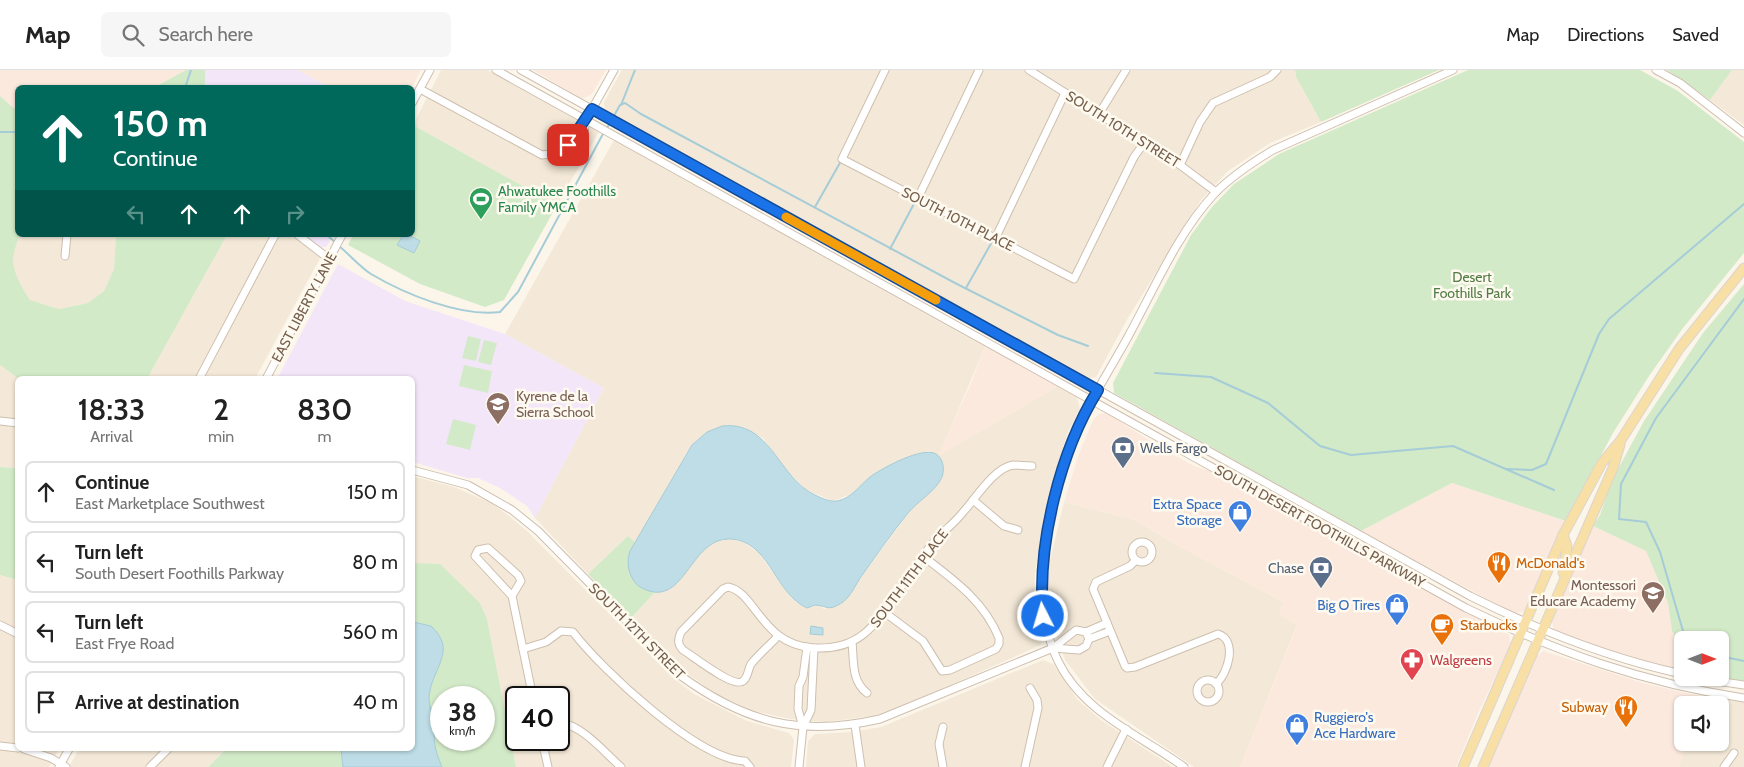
<!DOCTYPE html>
<html lang="en">
<head>
<meta charset="utf-8">
<style>
	body { margin:0; font-family:Cabin,sans-serif; background:#f6f6f6; color:#222; height:100vh; display:flex; flex-direction:column; font-size:19px; white-space:nowrap }
	* { box-sizing:border-box; margin:0 }
	p { font-size:16px; color:#767676 }
	.icon { flex:none; width:28px; height:28px; fill:none; stroke:currentColor; stroke-width:2; stroke-linecap:round; stroke-linejoin:round }
	.map { position:relative; flex:1; overflow:hidden }
	.details { position:absolute; left:15px; top:306px; width:400px; height:375px; display:flex; flex-direction:column; background:#fff; border-radius:8px; box-shadow:0 1px 4px #0004 }
	.details>* { flex:none }
	.top-card { position:absolute; left:15px; top:15px; width:400px; height:152px; border-radius:8px; box-shadow:0 1px 4px #0004; background:#00695c; color:#fff; overflow:hidden }
	.needle { width:32px; rotate:90deg }
	.fabs { position:absolute; left:1674px; top:561px; display:grid; gap:10px }
	.fabs a { display:grid; place-items:center; width:55px; height:55px; border-radius:8px; background:#fff; box-shadow:0 1px 4px #0004; font-size:25px }
	.speed { position:absolute; left:430px; top:616px; display:flex; gap:10px; font-size:25px; font-weight:700; text-align:center }
	.speed>* { display:grid; place-content:center; width:65px; height:65px; border-radius:50%; background:#fff; box-shadow:0 1px 4px #0004; line-height:1 }
	.speed small { font-size:12px; font-weight:400 }
	.speed .limit { border:2px solid #111; border-radius:8px; background:#fff; color:#111 }
	.pin { position:absolute; display:grid; place-items:center; width:42px; height:42px; color:#fff; margin:-21px; border-radius:10px; box-shadow:0 2px 8px #0006 }
	.me { position:absolute; width:55px; margin:-28px; rotate:355deg; stroke-linejoin:round; filter:drop-shadow(0 0 4px #0008) }
	.turn { display:flex; align-items:center; gap:18px; height:105px; padding:0 15px; font-size:22px }
	.turn .icon { width:65px; height:65px; stroke-width:2.5 }
	.turn b { display:block; font-size:35px; line-height:42px }
	.lanes { display:flex; align-items:center; height:48px; padding:0 15px; background:#0003; justify-content:center; gap:25px; direction:ltr }
	.lanes .off { opacity:.35 }
	.eta { display:flex; justify-content:space-evenly; align-items:center; height:85px; text-align:center }
	.eta b { font-size:30px; font-weight:600; line-height:35px }
	ul { padding:0; list-style:none }
	li { display:flex; align-items:center; gap:15px; height:62px; margin:0 10px 8px; padding:0 5px; border:2px solid #e0e0e0; border-radius:8px }
	li div { flex:1 }
	li b { display:block; font-size:19px }
	li em { font-style:normal }
	header { display:flex; align-items:center; gap:30px; box-sizing:border-box; height:70px; padding:0 25px; background:#fff; border-bottom:1px solid #e0e0e0 }
	header strong { font-size:24px }
	nav { display:flex; gap:28px; margin-inline-start:auto; font-size:18px }
	.search { width:350px; height:45px; background:#f6f6f6; display:flex; align-items:center; gap:12px; box-sizing:border-box; padding:0 18px; border-radius:8px; color:#767676; font-size:19px }
	.map>svg:first-child { display:block }
	.residential { fill:#f4e9d8; fill-rule:evenodd }
	.commercial { fill:#fce9de }
	.education { fill:#f3e6f9 }
	.green { fill:#d3eac8; fill-rule:evenodd }
	.water { fill:#bedde6; stroke:#a5ccd7 }
	.lines { fill:none; stroke-linecap:round; stroke-linejoin:round }
	.stream { stroke:#a5ccd7; stroke-width:2 }
	.minor-casing { stroke:#cebfaf; stroke-width:9 }
	.major-casing { stroke:#dbd5d1; stroke-width:11 }
	.minor { stroke:#fff; stroke-width:7 }
	.major { stroke:#f8dfa5; stroke-width:9 }
	.route-casing { stroke:#114b97; stroke-width:12 }
	.route { stroke:#1a73e8; stroke-width:9 }
	.slow { stroke:#f59e0b; stroke-width:9 }
	.labels { text-anchor:middle; stroke-width:5; stroke-linejoin:round; paint-order:stroke }
	.street-label { font-size:14px; fill:#765f4d; stroke:#fefaf0 }
	.leisure-label { font-size:14px; fill:#27864d; stroke:#fefaf0; text-anchor:start }
	.park-label { font-size:14px; fill:#527c45; stroke:#fefaf0 }
	.education-label { font-size:14px; fill:#785e54; stroke:#fefaf0; text-anchor:start }
	.service-label { font-size:14px; fill:#4e5e75; stroke:#fefaf0; text-anchor:start }
	.shop-label { font-size:14px; fill:#366cbe; stroke:#fefaf0; text-anchor:end }
	.food-label { font-size:14px; fill:#c56008; stroke:#fefaf0; text-anchor:start }
	.health-label { font-size:14px; fill:#be3a42; stroke:#fefaf0; text-anchor:start }
</style>
</head>
<body>
<header>
<strong>Map</strong>
<div class="search"><svg class="icon" aria-label="search" viewBox="0 0 24 24"><circle cx="10" cy="10" r="6"/><path d="M15 15l6 6"/></svg>Search here</div>
<nav><a>Map</a><a>Directions</a><a>Saved</a></nav>
</header>
<div class="map">
<svg width="1744" height="697" viewBox="0 0 1744 697">
	<rect width="100%" height="100%" fill="#fcf6ea"/>
	<g class="residential">
		<path d="M441,0H488L599,62L557,135L413,55Z"/>
		<path d="M622,0H1295L1296,7L1321,52L1270,73L1228,101L1201,130L1128,248L1096,307L1085,309L610,45L605,40L604,32Z"/>
		<path d="M1732,0H1744V55L1710,30Z"/>
		<path d="M614,70L985,277L939,385L1058,316L1077,327L1080,339L1068,362L1056,399L1045,440L1035,503L1034,530L1042,569L1041,575L901,637L874,646L824,652L790,649L754,641L718,625L689,605L631,548L655,522L673,516L679,511L706,476L720,470L728,469L743,472L758,482L789,525L797,533L807,538L818,535L824,539L839,534L849,526L861,507L913,437L941,409L943,405L938,386L930,381L911,386L879,402L854,423L833,431L806,420L786,399L763,368L744,357L730,355L715,359L698,369L687,382L669,417L635,472L628,466L588,504L535,448L604,318L505,264Z"/>
		<path d="M20,165H116L114,199L104,221L88,233L59,239L30,230L14,205V178Z"/>
		<path d="M227,165H291L320,188L255,309H147Z"/>
		<path d="M0,295L19,309L17,398L0,397Z"/>
		<path d="M412,406L454,417L491,433L508,445L527,461L672,607L694,624L747,651L789,663L794,670L791,697H516L487,549L480,533L414,493L413,495ZM516,628H559V670H516Z"/>
		<path d="M1064,432L1136,450L1168,470L1283,532L1297,555L1240,697H1194L1095,629L1065,590L1051,551L1047,516L1050,490Z"/>
		<path d="M0,505L17,510L18,679H59L49,697H0Z"/>
		<path d="M1043,590L1053,594L1078,630L1101,650L1173,697H806L808,671L815,664L852,662L881,657Z"/>
		<path d="M1695,625L1744,632V697H1679L1685,673L1720,672V635H1693Z"/>
		<path d="M79,679H226L208,697H69Z"/>
	</g>
	<g class="commercial">
		<path d="M0,0H186L155,17L18,18L17,41L0,26Z"/>
		<path d="M298,0H421L412,18L329,17Z"/>
		<path d="M533,0H606L592,24L582,29Z"/>
		<path d="M985,277L1058,316L938,386L971,313Z"/>
		<path d="M1107,343L1161,378L1194,396L1210,401L1509,565L1511,575L1479,641L1456,697H1240L1297,556L1279,544L1283,532L1168,470L1136,450L1064,432L1078,386L1093,350L1099,344Z"/>
		<path d="M1452,413L1566,451L1526,539L1522,542L1513,543L1361,461Z"/>
		<path d="M1593,456L1646,481L1668,533L1672,561L1682,579L1677,601L1600,579L1554,560L1552,552Z"/>
		<path d="M1543,581L1643,613L1695,625L1693,635H1682V672L1685,673L1679,697H1489L1535,588Z"/>
	</g>
	<g class="education">
		<path d="M205,0H298L329,17L205,18Z"/>
		<path d="M304,165H333L327,176L321,178Z"/>
		<path d="M338,194L405,231L505,264L604,318L535,448L527,436L500,418L478,408H467L413,392L412,309H277Z"/>
	</g>
	<g class="green">
		<path d="M186,0H205V17H155Z"/>
		<path d="M1295,0H1439L1321,52L1296,7Z"/>
		<path d="M1468,0H1640L1678,21L1744,72V183L1683,258L1649,306L1613,363L1566,451L1452,413L1361,461L1114,323L1113,313L1191,165L1212,137L1234,114L1279,84Z"/>
		<path d="M1667,0H1732L1710,30Z"/>
		<path d="M0,26L17,41L18,165H20C7,194 15,206 30,230L59,239L88,233L104,221L114,199L116,165H227L147,309H19L0,295Z"/>
		<path d="M413,55L557,135L504,230L485,237L420,214L348,175L353,165H412Z"/>
		<path d="M1744,214V611L1719,608L1720,570H1682V601H1677L1682,579L1672,561L1668,533L1646,481L1593,456L1600,445L1612,410L1644,351L1703,263Z"/>
		<path d="M468,266L481,269L476,291L462,288Z"/>
		<path d="M484,270L497,273L491,295L478,292Z"/>
		<path d="M464,295L492,301L488,323L459,316Z"/>
		<path d="M453,349L476,355L470,380L446,374Z"/>
		<path d="M0,397L17,398V510L0,505Z"/>
		<path d="M628,466L635,472C622,495 631,515 655,522L631,548L588,504Z"/>
		<path d="M414,493L440,494L480,533L487,549L516,697H208L226,679H412ZM441,628H484V670H441Z"/>
	</g>
	<g class="water">
		<path d="M403,165H409L420,171L414,183L397,175Z"/>
		<path d="M722,356C771,350 778,408 815,425C821,428 830,432 837,431C852,428 859,416 870,407C882,398 923,376 936,384C943,388 945,399 942,407C936,421 918,431 908,443C892,463 877,484 863,504C856,513 852,525 843,532C828,542 828,536 815,535L807,538C776,524 771,478 738,470C692,459 688,533 649,521C643,519 637,516 634,511C627,501 627,490 630,481L692,375L707,362Z"/>
		<path d="M413,552L431,556C459,581 430,600 429,628C429,636 432,644 433,651C435,673 433,676 442,697H343L341,679H412Z"/>
		<path d="M811,556L823,558V565L810,564Z"/>
	</g>
	<g class="lines">
		<g class="stream">
			<path d="M185,18L191,0"/>
			<path d="M621,35L635,0"/>
			<path d="M607,58L620,35L625,33L641,44L955,213L1058,265L1088,276"/>
			<path d="M0,62H18"/>
			<path d="M815,137L841,91"/>
			<path d="M327,165L336,173"/>
			<path d="M339,176C350,185 360,197 371,204C405,224 460,247 500,242L518,222L604,62"/>
			<path d="M890,179L916,130"/>
			<path d="M966,218L993,170"/>
			<path d="M1155,303L1211,307L1268,333L1320,376L1351,385L1453,376L1554,420"/>
			<path d="M1506,399L1532,400L1546,394L1599,264L1609,249L1744,134"/>
			<path d="M1692,570L1683,561L1660,482L1646,452L1619,449L1621,414L1656,348L1744,229"/>
			<path d="M1720,586L1744,591"/>
		</g>
		<g class="minor-casing">
			<g id="minor">
				<path d="M496,0L1466,538C1557,582 1643,613 1744,628"/>
				<path d="M521,0L1470,526C1538,560 1608,588 1682,604"/>
				<path d="M885,0L842,89L1074,209L1134,87L1144,73"/>
				<path d="M1029,0L1180,95L1216,122"/>
				<path d="M1656,0L1680,13L1744,63"/>
				<path d="M420,19L542,85L567,82L574,79L584,62L586,50"/>
				<path d="M412,33L430,0"/>
				<path d="M1099,44L1126,0"/>
				<path d="M561,82C571,72 575,59 586,50L614,0"/>
				<path d="M1180,95L1200,52L1213,33L1270,7L1277,0"/>
				<path d="M918,128L979,0"/>
				<path d="M298,165L329,189"/>
				<path d="M995,169L1065,23"/>
				<path d="M65,186L67,165"/>
				<path d="M199,309L275,165"/>
				<path d="M266,309L342,165"/>
				<path d="M0,351L18,353"/>
				<path d="M412,400L468,415L512,440L538,461L681,606C746,653 801,667 880,649L1053,578L1076,560L1086,562L1089,569L1086,576L1079,580L1053,578"/>
				<path d="M973,430L1004,456L1018,460"/>
				<circle cx="1142" cy="482" r="10"/>
				<path d="M1136,490L1130,496L1096,512L1093,519L1125,596L1127,598L1135,597L1218,564C1238,570 1228,604 1216,614"/>
				<path d="M512,526L521,511L518,505L488,478L478,480L475,486L512,526L533,628"/>
				<path d="M884,542L923,571L942,601L950,600L996,579L999,574V568C984,531 954,510 924,487"/>
				<path d="M0,555L18,564"/>
				<path d="M1086,562L1107,553"/>
				<path d="M778,566C770,575 759,584 751,594C748,599 748,608 743,611C734,619 693,586 683,580C677,574 678,569 681,562L723,519L728,517C756,522 761,575 814,578C858,580 873,558 895,526C907,508 919,490 932,474C942,462 955,453 964,441C976,428 994,398 1013,395C1019,395 1026,396 1032,396"/>
				<path d="M1089,569L1110,561"/>
				<path d="M852,572C854,590 851,611 867,623"/>
				<path d="M523,579L546,572L561,561L573,562C601,599 698,690 745,691L750,697"/>
				<path d="M1697,608L1744,615"/>
				<circle cx="1208" cy="621" r="11"/>
				<path d="M559,652C583,656 603,681 621,697"/>
				<path d="M855,655L861,697"/>
				<path d="M803,657L811,640L814,578"/>
				<path d="M542,670L548,697"/>
				<path d="M0,676L18,678"/>
				<path d="M24,679L51,688L66,697"/>
				<path d="M59,697L69,679"/>
				<path d="M150,697L168,679"/>
				<path d="M799,697L803,657L798,639L799,616L803,607L807,577"/>
				<path d="M943,697L939,674L943,657"/>
				<path d="M1025,697L1038,638L1037,630L1030,618"/>
				<path d="M1107,697L1126,659"/>
				<path d="M1184,697C1140,665 1083,643 1058,591C1022,516 1055,401 1092,330C1104,308 1117,287 1129,265C1155,217 1178,163 1215,123C1232,106 1253,92 1273,80L1453,0"/>
				<path d="M1724,697L1734,683"/>
			</g>
		</g>
		<g class="major-casing">
			<g id="major">
				<path d="M1563,503L1567,476L1563,465"/>
				<path d="M1463,697L1563,465L1602,393L1621,370L1679,279L1744,198"/>
				<path d="M1483,697L1613,398L1620,375"/>
			</g>
		</g>
		<use href="#minor" class="minor"/>
		<use href="#major" class="major"/>
	</g>
	<g class="lines">
		<g class="route-casing">
			<path id="route" d="M568,75L592,39L1098,320C1060,381 1037,474 1043,546"/>
		</g>
		<use href="#route" class="route"/>
		<path class="slow" d="M786,147L936,230"/>
	</g>
	<defs>
		<g id="stadium-pin" transform="scale(1.25)"><path d="M0 17L-7.5 6A9.5 9.5 0 1 1 7.5 6Z" fill="#2e9e5b" stroke="#fefaf0"/><path d="M0-5a6.5 5 0 1 0 0 10a6.5 5 0 1 0 0-10ZM-3.5-1.8h7v3.6h-7Z" fill="#fff"/></g>
		<g id="school-pin" transform="scale(1.25)"><path d="M0 17L-7.5 6A9.5 9.5 0 1 1 7.5 6Z" fill="#8d6e63" stroke="#fefaf0"/><path d="M0-5L7-2L0 1L-7-2ZM-4 1L0 2.5L4 1V4Q0 6-4 4Z" fill="#fff"/></g>
		<g id="bank-pin" transform="scale(1.25)"><path d="M0 17L-7.5 6A9.5 9.5 0 1 1 7.5 6Z" fill="#5c6f8a" stroke="#fefaf0"/><path d="M-6-4H6V4H-6ZM0-2.3a2.3 2.3 0 1 0 0 4.6a2.3 2.3 0 1 0 0-4.6Z" fill="#fff"/></g>
		<g id="shop-pin" transform="scale(1.25)"><path d="M0 17L-7.5 6A9.5 9.5 0 1 1 7.5 6Z" fill="#3f7fe0" stroke="#fefaf0"/><path d="M-5-2.5h2.3a2.7 3.5 0 0 1 5.4 0H5L5.5 6h-11ZM-1.5-2.5h3a1.5 2.3 0 0 0-3 0Z" fill="#fff"/></g>
		<g id="restaurant-pin" transform="scale(1.25)"><path d="M0 17L-7.5 6A9.5 9.5 0 1 1 7.5 6Z" fill="#e8710a" stroke="#fefaf0"/><path d="M-5-6h1v4h1v-4h1v4h1v-4h1v5L-1.5 .5V6h-2V.5L-5-1ZM5-6V6H3V1.5H1.5Q1.5-4 5-6Z" fill="#fff"/></g>
		<g id="cafe-pin" transform="scale(1.25)"><path d="M0 17L-7.5 6A9.5 9.5 0 1 1 7.5 6Z" fill="#e8710a" stroke="#fefaf0"/><path d="M-5.5-4.5H6V0H3Q3 3.5 0 3.5H-2.5Q-5.5 3.5-5.5 0ZM3-3.2v2h1.7v-2ZM-6 4.5H4V6H-6Z" fill="#fff"/></g>
		<g id="pharmacy-pin" transform="scale(1.25)"><path d="M0 17L-7.5 6A9.5 9.5 0 1 1 7.5 6Z" fill="#e0444e" stroke="#fefaf0"/><path d="M-2-6h4v4h4v4h-4v4h-4v-4h-4v-4h4Z" fill="#fff"/></g>
	</defs>
	<g fill-rule="evenodd">
		<use href="#stadium-pin" x="481" y="129"/>
		<use href="#school-pin" x="498" y="334"/>
		<use href="#bank-pin" x="1123" y="378"/>
		<use href="#shop-pin" x="1240" y="442"/>
		<use href="#restaurant-pin" x="1499" y="493"/>
		<use href="#bank-pin" x="1321" y="498"/>
		<use href="#school-pin" x="1653" y="523"/>
		<use href="#shop-pin" x="1397" y="535"/>
		<use href="#cafe-pin" x="1442" y="555"/>
		<use href="#pharmacy-pin" x="1412" y="590"/>
		<use href="#restaurant-pin" x="1626" y="637"/>
		<use href="#shop-pin" x="1297" y="655"/>
	</g>
	<g class="labels">
		<g class="street-label">
			<text transform="translate(1123 59) rotate(32)" y="5">SOUTH 10TH STREET</text>
			<text transform="translate(958 149) rotate(27)" y="5">SOUTH 10TH PLACE</text>
			<text transform="translate(304 237) rotate(-62)" y="5">EAST LIBERTY LANE</text>
			<text transform="translate(1320 456) rotate(29)" y="5">SOUTH DESERT FOOTHILLS PARKWAY</text>
			<text transform="translate(909 508) rotate(-53)" y="5">SOUTH 11TH PLACE</text>
			<text transform="translate(637 561) rotate(45)" y="5">SOUTH 12TH STREET</text>
		</g>
		<g class="leisure-label">
			<text x="498" y="126">Ahwatukee Foothills<tspan x="498" dy="16">Family YMCA</tspan></text>
		</g>
		<g class="park-label">
			<text x="1472" y="212">Desert<tspan x="1472" dy="16">Foothills Park</tspan></text>
		</g>
		<g class="education-label">
			<text x="516" y="331">Kyrene de la<tspan x="516" dy="16">Sierra School</tspan></text>
			<text x="1636" y="520" text-anchor="end">Montessori<tspan x="1636" dy="16">Educare Academy</tspan></text>
		</g>
		<g class="service-label">
			<text x="1140" y="383">Wells Fargo</text>
			<text x="1304" y="503" text-anchor="end">Chase</text>
		</g>
		<g class="shop-label">
			<text x="1222" y="439">Extra Space<tspan x="1222" dy="16">Storage</tspan></text>
			<text x="1380" y="540">Big O Tires</text>
			<text x="1314" y="652" text-anchor="start">Ruggiero's<tspan x="1314" dy="16">Ace Hardware</tspan></text>
		</g>
		<g class="food-label">
			<text x="1516" y="498">McDonald's</text>
			<text x="1460" y="560">Starbucks</text>
			<text x="1608" y="642" text-anchor="end">Subway</text>
		</g>
		<g class="health-label">
			<text x="1430" y="595">Walgreens</text>
		</g>
	</g>
</svg>
<div class="fabs">
<a><svg class="needle" viewBox="-14 -14 28 28"><path d="M0-13l5 13h-10z" fill="#e53935"/><path d="M0 13l5-13h-10z" fill="#767676"/></svg></a>
<a><svg class="icon" aria-label="sound" viewBox="0 0 24 24"><path d="M4 9h4l5-4v14l-5-4H4zM17 9q2 3 0 6"/></svg></a>
</div>
<div class="speed"><div>38<small>km/h</small></div><div class="limit">40</div></div>
<div class="pin" style="left:568px;top:75px;background:#d93025"><svg class="icon" aria-label="arrive" viewBox="0 0 24 24"><path d="M6 21V4h12l-3 4 3 4H6"/></svg></div>
<svg class="me" style="left:1043px;top:546px" viewBox="-20 -20 40 40"><circle r="17" fill="#1a73e8" stroke="#fff" stroke-width="3"/><path d="M0-11L8 9 0 5-8 9z" fill="#fff"/></svg>
<div class="top-card">
<div class="turn"><svg class="icon" aria-label="ahead" viewBox="0 0 24 24"><path d="M12 20V5M6 11l6-6 6 6"/></svg><div><b>150 m</b>Continue</div></div>
<div class="lanes"><svg class="icon off" aria-label="left" viewBox="0 0 24 24"><path d="M17 20v-9H6M10 6l-5 5 5 5"/></svg><svg class="icon" aria-label="ahead" viewBox="0 0 24 24"><path d="M12 20V5M6 11l6-6 6 6"/></svg><svg class="icon" aria-label="ahead" viewBox="0 0 24 24"><path d="M12 20V5M6 11l6-6 6 6"/></svg><svg class="icon off" aria-label="right" viewBox="0 0 24 24"><path d="M7 20v-9h11M14 6l5 5-5 5"/></svg></div>
</div>
<section class="details">
<div class="eta">
<div><b>18:33</b><p>Arrival</p></div>
<div><b>2</b><p>min</p></div>
<div><b>830</b><p>m</p></div>
</div>
<ul>
<li><svg class="icon" aria-label="ahead" viewBox="0 0 24 24"><path d="M12 20V5M6 11l6-6 6 6"/></svg><div><b>Continue</b><p>East Marketplace Southwest</p></div><em>150 m</em></li>
<li><svg class="icon" aria-label="left" viewBox="0 0 24 24"><path d="M17 20v-9H6M10 6l-5 5 5 5"/></svg><div><b>Turn left</b><p>South Desert Foothills Parkway</p></div><em>80 m</em></li>
<li><svg class="icon" aria-label="left" viewBox="0 0 24 24"><path d="M17 20v-9H6M10 6l-5 5 5 5"/></svg><div><b>Turn left</b><p>East Frye Road</p></div><em>560 m</em></li>
<li><svg class="icon" aria-label="arrive" viewBox="0 0 24 24"><path d="M6 21V4h12l-3 4 3 4H6"/></svg><div><b>Arrive at destination</b></div><em>40 m</em></li>
</ul>
</section>
</div>
</body>
</html>
